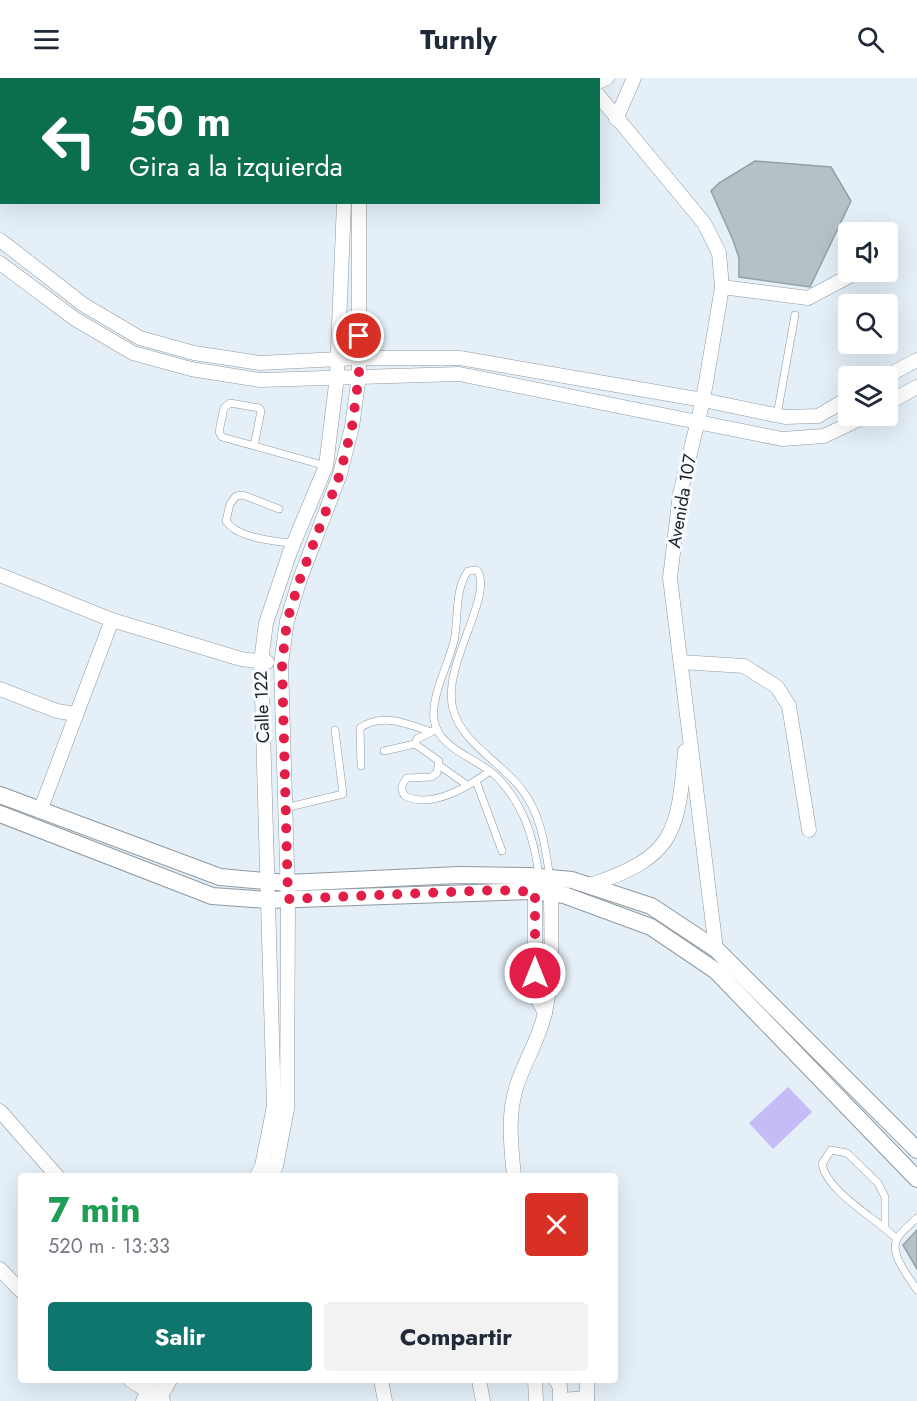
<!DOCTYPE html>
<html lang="es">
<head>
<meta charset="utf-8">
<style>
	body { margin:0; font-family:Jost,sans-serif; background:#f2f2f3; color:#1f2937; height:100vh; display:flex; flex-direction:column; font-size:22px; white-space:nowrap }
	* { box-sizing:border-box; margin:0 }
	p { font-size:20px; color:#747a83 }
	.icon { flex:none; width:33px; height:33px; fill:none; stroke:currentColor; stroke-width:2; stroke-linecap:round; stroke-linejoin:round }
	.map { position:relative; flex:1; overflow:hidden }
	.details { position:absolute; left:18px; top:1095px; width:600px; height:210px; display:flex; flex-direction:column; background:#fff; border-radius:6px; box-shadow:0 6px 24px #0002 }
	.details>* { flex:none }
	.banner { position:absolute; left:0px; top:0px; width:600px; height:126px; box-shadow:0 6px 24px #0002; background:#0b6e4f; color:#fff; overflow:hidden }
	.tools { position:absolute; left:838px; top:144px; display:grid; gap:12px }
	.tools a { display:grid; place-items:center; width:60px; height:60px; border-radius:6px; background:#fff; box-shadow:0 6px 24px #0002; font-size:30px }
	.pin { position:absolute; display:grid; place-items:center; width:51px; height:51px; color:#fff; margin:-26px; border:3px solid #fff; border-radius:50%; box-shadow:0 2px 6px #0007 }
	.me { position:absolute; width:66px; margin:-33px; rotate:0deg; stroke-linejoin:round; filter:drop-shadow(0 0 4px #0008) }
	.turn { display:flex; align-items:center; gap:21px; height:126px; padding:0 30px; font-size:27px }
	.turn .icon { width:78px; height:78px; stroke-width:2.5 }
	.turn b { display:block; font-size:42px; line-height:51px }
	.round { display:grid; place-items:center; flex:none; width:63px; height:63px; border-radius:6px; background:#f2f2f3 }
	.overview { display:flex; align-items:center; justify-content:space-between; height:102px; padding:0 30px }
	h1 { font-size:36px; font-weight:700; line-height:45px; color:#1e9e55 }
	.button { display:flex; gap:12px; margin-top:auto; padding:12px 30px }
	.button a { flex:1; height:69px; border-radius:6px; background:#0f766e; color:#fff; font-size:24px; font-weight:700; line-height:69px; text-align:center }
	.button a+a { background:#f2f2f3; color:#1f2937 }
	header { display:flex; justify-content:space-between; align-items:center; height:78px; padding:0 30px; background:#fff; font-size:27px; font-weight:700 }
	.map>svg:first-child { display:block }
	.green { fill:#c5bbf7 }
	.building { fill:#b4c2c6; stroke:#93a1a4; stroke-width:1.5 }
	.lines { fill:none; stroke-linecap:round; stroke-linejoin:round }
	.service-casing { stroke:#8f99a1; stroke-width:8 }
	.minor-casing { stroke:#8f99a1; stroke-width:15 }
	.tertiary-casing { stroke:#8f99a1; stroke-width:18 }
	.service { stroke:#fff; stroke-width:7 }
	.minor { stroke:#fff; stroke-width:14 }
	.tertiary { stroke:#fff; stroke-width:16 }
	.route { stroke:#e11d48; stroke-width:10; stroke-dasharray:0 18 }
	.labels { text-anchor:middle; stroke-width:6; stroke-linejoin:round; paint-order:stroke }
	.street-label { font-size:18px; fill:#1d2124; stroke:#f7fbff }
</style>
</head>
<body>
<header><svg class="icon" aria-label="menu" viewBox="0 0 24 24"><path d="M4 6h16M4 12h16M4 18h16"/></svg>Turnly<svg class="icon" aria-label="search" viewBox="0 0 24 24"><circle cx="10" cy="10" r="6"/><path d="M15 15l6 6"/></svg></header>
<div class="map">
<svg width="917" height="1323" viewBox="0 0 917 1323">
	<rect width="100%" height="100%" fill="#e4eff8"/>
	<path class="green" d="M788,1009L812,1034L773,1071L749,1045Z"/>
	<g class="building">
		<path d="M755,83L831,89L851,123L810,209L739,199V180L733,162L711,113L719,105Z"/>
		<path d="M917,1152V1191L903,1167Z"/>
	</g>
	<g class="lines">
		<g class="service-casing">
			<g id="service">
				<path d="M777,337L795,237"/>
				<path d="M254,368L261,333L259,330L230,325L224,330L219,354L222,359L326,388"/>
				<path d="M279,431L243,417L236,418L230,426L226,443C238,461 273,462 294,466"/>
				<path d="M437,651L417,661L415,666L439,683L437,695L431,699L407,700C401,707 400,711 405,718C432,731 468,709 490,693"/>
				<path d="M384,673L415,666"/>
				<path d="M361,688L360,650C381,634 408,646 431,654"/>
				<path d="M440,688L467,707"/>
				<path d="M476,703L502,773"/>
				<path d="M285,730L343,716L335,652"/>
				<path d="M539,798C534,760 524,727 497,699C479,681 438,671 434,642C431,617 448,588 454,563C459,540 454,512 468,493L477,492C495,517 441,588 453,631C462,666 503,685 523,713C542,739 545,769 550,800"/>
				<path d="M917,1140C911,1146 901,1153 897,1161C889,1176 909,1199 917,1212"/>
				<path d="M885,1149V1119L878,1105L847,1075L831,1072L822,1086C827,1114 877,1141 897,1161"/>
			</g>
		</g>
		<g class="minor-casing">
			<g id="minor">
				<path d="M338,0V2"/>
				<path d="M352,0V2"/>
				<path d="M586,0L587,2"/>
				<path d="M598,4L607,0"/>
				<path d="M598,17L704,145L719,175L722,209L703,322L680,416L670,500L716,871"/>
				<path d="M616,41L634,0"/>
				<path d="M0,162L84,227L140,260L194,275L260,285L359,280H460L703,322L785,339L818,338L849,320"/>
				<path d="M888,165L890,164"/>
				<path d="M0,185L75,241L133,275L191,291L260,302L459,296L782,361L824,358L866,338"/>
				<path d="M722,209L808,220L857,194"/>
				<path d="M887,298L917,282"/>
				<path d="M888,325L917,309"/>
				<path d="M0,497L112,542L40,733"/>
				<path d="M112,542L241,581L267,584"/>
				<path d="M681,584L744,588L777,609L789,628L809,752"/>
				<path d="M0,611L57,633L76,636"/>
				<path d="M590,807C674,779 678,756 685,673"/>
				<path d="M535,814V916L545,935"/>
				<path d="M0,1033L57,1098"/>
				<path d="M257,1098L262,1088L274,1028L261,584L266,545L290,474L326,388L337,298L344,124"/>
				<path d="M271,1098L276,1088L287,1031L288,821L281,586L287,543L300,501L340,396L352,349L359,297V124"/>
				<path d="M514,1098C511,1067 507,1037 517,1007C525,982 540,960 545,934C554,896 551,855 551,815"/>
				<path d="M0,1191L21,1213"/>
				<path d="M130,1302L163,1323"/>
				<path d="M381,1302L385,1323"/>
				<path d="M479,1302L483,1323"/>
				<path d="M535,1302L536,1323"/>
				<path d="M556,1302L560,1309V1323"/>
				<path d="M587,1302V1323"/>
				<path d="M561,1322L587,1320"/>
				<path d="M143,1323L154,1302"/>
				<path d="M158,1323L170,1302"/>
			</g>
		</g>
		<g class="tertiary-casing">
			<g id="tertiary">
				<path d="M0,717L220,799L287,805L459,797L529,798L572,802L651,828L716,871L917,1072"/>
				<path d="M0,736L212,818L268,822L529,813L564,817L651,849L716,893L917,1101"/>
			</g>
		</g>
		<use href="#service" class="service"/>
		<use href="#minor" class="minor"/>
		<use href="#tertiary" class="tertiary"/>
	</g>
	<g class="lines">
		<path class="route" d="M359,258V297L352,349L340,396L300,501L287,543L282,586L288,821L497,812L535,814V895"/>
	</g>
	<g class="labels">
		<g class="street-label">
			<text transform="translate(682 423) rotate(-80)" y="6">Avenida 107</text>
			<text transform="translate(262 629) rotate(-92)" y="6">Calle 122</text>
		</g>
	</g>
</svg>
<div class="tools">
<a><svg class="icon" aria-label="sound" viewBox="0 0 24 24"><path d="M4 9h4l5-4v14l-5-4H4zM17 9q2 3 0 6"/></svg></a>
<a><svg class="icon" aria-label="search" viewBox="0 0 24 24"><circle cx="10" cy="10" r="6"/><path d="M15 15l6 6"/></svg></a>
<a><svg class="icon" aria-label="layers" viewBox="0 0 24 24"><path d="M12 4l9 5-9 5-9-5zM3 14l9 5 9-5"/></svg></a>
</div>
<div class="pin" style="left:359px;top:258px;background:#d93025"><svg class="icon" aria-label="arrive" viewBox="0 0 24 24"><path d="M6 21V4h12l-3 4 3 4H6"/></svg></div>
<svg class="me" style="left:535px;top:895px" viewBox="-20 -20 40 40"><circle r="17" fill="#e11d48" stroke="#fff" stroke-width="3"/><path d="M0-11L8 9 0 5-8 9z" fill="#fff"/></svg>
<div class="banner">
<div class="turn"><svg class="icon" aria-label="left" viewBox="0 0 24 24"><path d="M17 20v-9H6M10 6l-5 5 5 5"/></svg><div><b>50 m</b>Gira a la izquierda</div></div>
</div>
<section class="details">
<div class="overview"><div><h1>7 min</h1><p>520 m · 13:33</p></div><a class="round" style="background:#d93025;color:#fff"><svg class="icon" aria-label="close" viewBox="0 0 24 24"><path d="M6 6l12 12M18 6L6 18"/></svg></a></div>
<div class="button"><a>Salir</a><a>Compartir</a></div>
</section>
</div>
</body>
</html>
